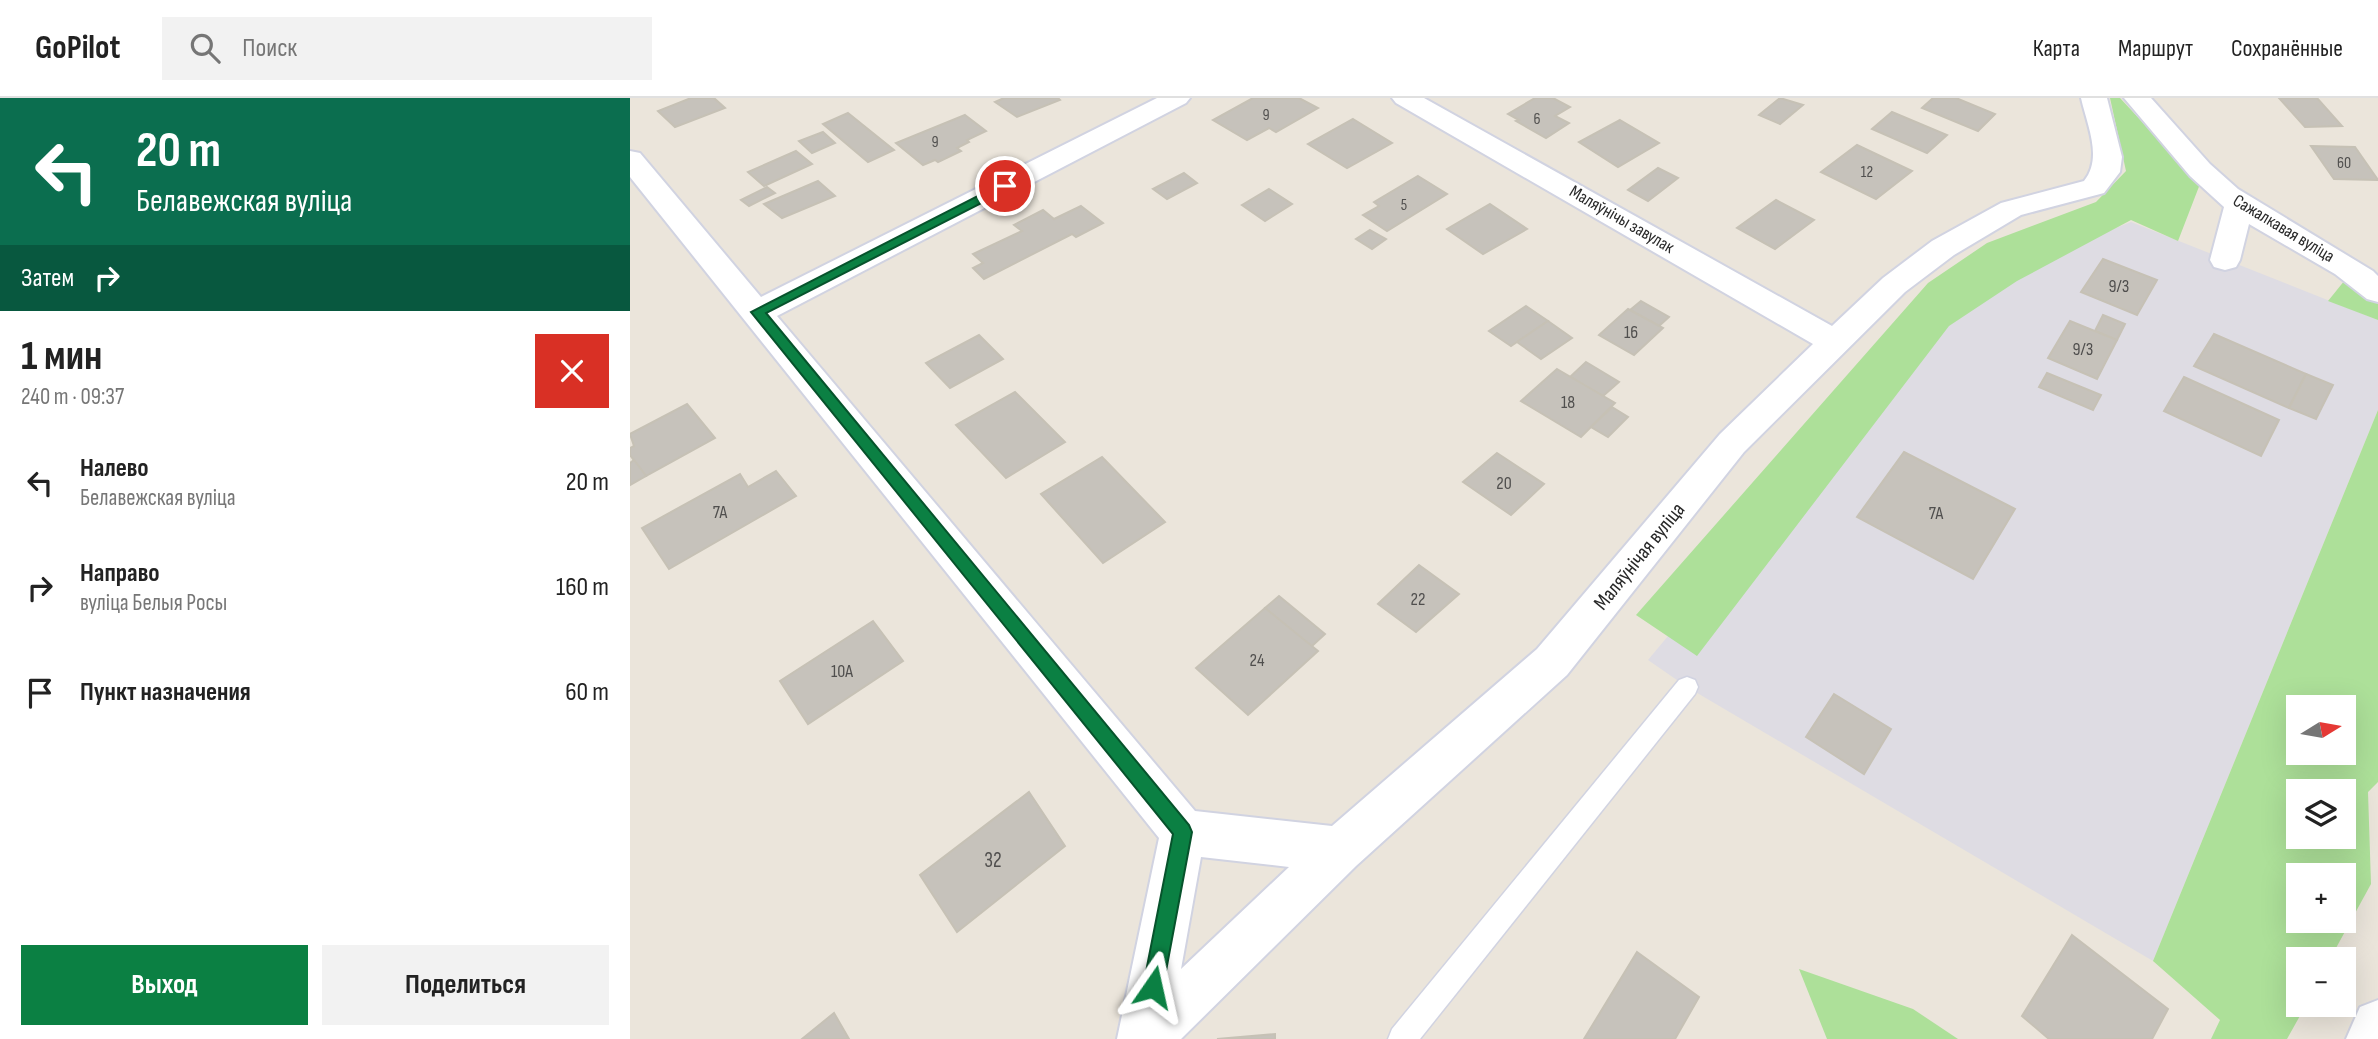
<!DOCTYPE html>
<html lang="ru">
<head>
<meta charset="utf-8">
<style>
	body { margin:0; font-family:"Sofia Sans Condensed",sans-serif; background:#f2f2f2; color:#222; height:100vh; display:flex; flex-direction:column; font-size:26px; white-space:nowrap }
	* { box-sizing:border-box; margin:0 }
	p { font-size:23px; color:#767676 }
	.icon { flex:none; width:38px; height:38px; fill:none; stroke:currentColor; stroke-width:2; stroke-linecap:round; stroke-linejoin:round }
	.map { position:relative; flex:1; overflow:hidden }
	.drawer { display:flex; flex-direction:column; background:#fff; width:630px }
	.drawer>* { flex:none }
	.banner { background:#0b6e4f; color:#fff; overflow:hidden }
	.needle { width:46px; rotate:79deg }
	.buttons { position:absolute; left:1656px; top:597px; display:grid; gap:14px }
	.buttons a { display:grid; place-items:center; width:70px; height:70px; border-radius:0px; background:#fff; box-shadow:0 7px 28px #0002; font-size:35px }
	.pin { position:absolute; display:grid; place-items:center; width:60px; height:60px; color:#fff; margin:-30px; border:4px solid #fff; border-radius:50%; box-shadow:0 2px 7px #0007 }
	.me { position:absolute; width:77px; margin:-38px; rotate:11deg; stroke-linejoin:round; filter:drop-shadow(0 0 5px #0008) }
	.turn { display:flex; align-items:center; gap:24px; height:147px; padding:0 21px; font-size:32px }
	.turn .icon { width:91px; height:91px; stroke-width:2.5 }
	.turn b { display:block; font-size:49px; line-height:60px }
	.then { display:flex; align-items:center; height:66px; padding:0 21px; background:#0003; gap:14px; font-size:26px }
	.round { display:grid; place-items:center; flex:none; width:74px; height:74px; border-radius:0px; background:#f2f2f2 }
	.head { display:flex; align-items:center; justify-content:space-between; height:119px; padding:0 21px }
	h1 { font-size:42px; font-weight:700; line-height:52px }
	.action { display:flex; gap:14px; margin-top:auto; padding:14px 21px }
	.action a { flex:1; height:80px; border-radius:0px; background:#0b8043; color:#fff; font-size:28px; font-weight:700; line-height:80px; text-align:center }
	.action a+a { background:#f2f2f2; color:#222 }
	ul { padding:0; list-style:none }
	li { display:flex; align-items:center; gap:21px; height:105px; padding:0 21px }
	li div { flex:1 }
	li b { display:block; font-size:26px }
	li em { font-style:normal }
	header { display:flex; align-items:center; gap:42px; box-sizing:border-box; height:98px; padding:0 35px; background:#fff; border-bottom:2px solid #e0e0e0 }
	header strong { font-size:33px }
	nav { display:flex; gap:38px; margin-inline-start:auto; font-size:24px }
	.search { width:490px; height:63px; background:#f2f2f2; display:flex; align-items:center; gap:18px; box-sizing:border-box; padding:0 24px; border-radius:0px; color:#767676; font-size:26px }
	main { display:flex; flex:1; min-height:0 }
	.map>svg:first-child { display:block }
	.industrial { fill:#dedce3 }
	.green { fill:#ade099; fill-rule:evenodd }
	.building { fill:#c6c2bb; stroke:#c6c1b5; stroke-width:2 }
	.lines { fill:none; stroke-linecap:round; stroke-linejoin:round }
	.service-casing { stroke:#d1d3e1; stroke-width:3 }
	.minor-casing { stroke:#d1d3e1; stroke-width:4 }
	.service { fill:#fff; fill-rule:evenodd }
	.minor { fill:#fff; fill-rule:evenodd }
	.route { fill:#0b8043; stroke:#07532c; stroke-width:2 }
	.labels { text-anchor:middle; stroke-width:5; stroke-linejoin:round; paint-order:stroke }
	.far-number-label { font-size:16px; fill:#504f4e }
	.far-street-label { font-size:18px; fill:#292929; stroke:#fff }
	.number-label { font-size:18px; fill:#504f4e }
	.street-label { font-size:21px; fill:#292929; stroke:#fff }
	.near-number-label { font-size:21px; fill:#504f4e }
</style>
</head>
<body>
<header>
<strong>GoPilot</strong>
<div class="search"><svg class="icon" aria-label="search" viewBox="0 0 24 24"><circle cx="10" cy="10" r="6"/><path d="M15 15l6 6"/></svg>Поиск</div>
<nav><a>Карта</a><a>Маршрут</a><a>Сохранённые</a></nav>
</header>
<main>
<section class="drawer">
<div class="banner">
<div class="turn"><svg class="icon" aria-label="left" viewBox="0 0 24 24"><path d="M17 20v-9H6M10 6l-5 5 5 5"/></svg><div><b>20 m</b>Белавежская вуліца</div></div>
<div class="then">Затем<svg class="icon" aria-label="right" viewBox="0 0 24 24"><path d="M7 20v-9h11M14 6l5 5-5 5"/></svg></div>
</div>
<div class="head"><div><h1>1 мин</h1><p>240 m · 09:37</p></div><a class="round" style="background:#d93025;color:#fff"><svg class="icon" aria-label="close" viewBox="0 0 24 24"><path d="M6 6l12 12M18 6L6 18"/></svg></a></div>
<ul>
<li><svg class="icon" aria-label="left" viewBox="0 0 24 24"><path d="M17 20v-9H6M10 6l-5 5 5 5"/></svg><div><b>Налево</b><p>Белавежская вуліца</p></div><em>20 m</em></li>
<li><svg class="icon" aria-label="right" viewBox="0 0 24 24"><path d="M7 20v-9h11M14 6l5 5-5 5"/></svg><div><b>Направо</b><p>вуліца Белыя Росы</p></div><em>160 m</em></li>
<li><svg class="icon" aria-label="arrive" viewBox="0 0 24 24"><path d="M6 21V4h12l-3 4 3 4H6"/></svg><div><b>Пункт назначения</b></div><em>60 m</em></li>
</ul>
<div class="action"><a>Выход</a><a>Поделиться</a></div>
</section>
<div class="map">
<svg width="1748" height="941" viewBox="0 0 1748 941">
	<rect width="100%" height="100%" fill="#ebe5db"/>
	<path class="industrial" d="M1501,124L1748,222V312L1523,863L1057,589L1018,562L1326,193Z"/>
	<g class="green">
		<path d="M1480,0H1490L1570,86L1548,143L1501,122L1387,183L1319,228L1067,558L1006,517L1298,185L1357,145L1466,104L1496,73Z"/>
		<path d="M1715,182L1748,204V222L1698,203Z"/>
		<path d="M1748,312V684L1738,694L1741,786L1700,861H1668V906L1676,907L1657,941H1581L1590,922L1523,863ZM1713,609V654H1668V609ZM1713,693V738H1668V693ZM1668,777H1713V822H1668Z"/>
		<path d="M1169,871L1283,911L1328,941H1197Z"/>
	</g>
	<g class="building">
		<path d="M61,0H84L95,10L45,29L28,13Z"/>
		<path d="M374,0H428L430,2L387,19L365,4Z"/>
		<path d="M623,0H669L688,10L646,34L639,30L617,42L583,22Z"/>
		<path d="M905,0H923L940,9L925,18L939,25L916,40L886,23L889,22L878,16Z"/>
		<path d="M1150,0L1173,7L1150,26L1129,17Z"/>
		<path d="M1303,0H1326L1365,16L1348,33L1292,10Z"/>
		<path d="M1649,0H1687L1712,28L1675,29Z"/>
		<path d="M1262,14L1317,37L1297,55L1242,31Z"/>
		<path d="M218,15L264,52L238,64L193,26Z"/>
		<path d="M335,17L356,33L337,42L339,44L327,50L331,53L308,64L305,62L293,67L266,45Z"/>
		<path d="M723,21L762,45L717,70L678,46Z"/>
		<path d="M990,22L1029,45L988,69L949,44Z"/>
		<path d="M193,34L205,45L182,55L169,43Z"/>
		<path d="M1227,47L1282,73L1246,101L1191,74Z"/>
		<path d="M1681,48L1725,49L1748,82L1704,81Z"/>
		<path d="M166,53L182,66L134,88L118,74Z"/>
		<path d="M1028,70L1048,80L1018,103L998,92Z"/>
		<path d="M554,75L567,85L537,101L523,91Z"/>
		<path d="M788,78L817,96L757,133L733,117L749,108L744,104Z"/>
		<path d="M188,83L205,98L152,120L134,106Z"/>
		<path d="M137,89L145,95L119,108L111,102Z"/>
		<path d="M639,91L662,106L635,123L612,107Z"/>
		<path d="M1146,102L1184,122L1145,151L1107,130Z"/>
		<path d="M860,106L897,131L853,156L817,131Z"/>
		<path d="M451,108L473,125L446,139L442,136L354,181L343,170L353,165L343,156L392,133L384,127L413,112L424,121Z"/>
		<path d="M740,132L756,141L742,151L726,141Z"/>
		<path d="M1473,161L1527,182L1507,217L1451,194Z"/>
		<path d="M1011,203L1039,219L1029,228L1000,212Z"/>
		<path d="M896,208L918,223L881,248L859,233Z"/>
		<path d="M998,211L1033,230L1004,257L969,237Z"/>
		<path d="M1473,217L1495,226L1487,242L1465,233Z"/>
		<path d="M918,223L942,240L911,261L887,244Z"/>
		<path d="M1440,223L1487,242L1467,281L1418,260Z"/>
		<path d="M1584,236L1676,276L1659,310L1564,268Z"/>
		<path d="M349,237L373,261L320,290L296,265Z"/>
		<path d="M956,264L989,284L973,298L940,279Z"/>
		<path d="M927,271L985,305L951,339L891,303Z"/>
		<path d="M1417,275L1471,297L1463,312L1409,289Z"/>
		<path d="M1676,276L1703,287L1686,321L1659,310Z"/>
		<path d="M1554,279L1649,322L1631,358L1534,313Z"/>
		<path d="M385,294L435,344L376,380L326,327Z"/>
		<path d="M57,306L85,340L16,378L0,357V350L4,348L0,336Z"/>
		<path d="M982,309L998,319L978,339L961,329Z"/>
		<path d="M1274,354L1385,411L1343,481L1227,419Z"/>
		<path d="M867,355L914,386L881,417L833,384Z"/>
		<path d="M472,359L535,424L473,465L411,396Z"/>
		<path d="M4,362L16,378L0,387V365Z"/>
		<path d="M146,373L166,398L39,471L12,430L110,376L118,389Z"/>
		<path d="M789,467L829,496L786,534L748,506Z"/>
		<path d="M649,498L695,536L681,549L635,510Z"/>
		<path d="M635,510L688,553L618,617L566,570Z"/>
		<path d="M243,523L273,563L178,626L150,583Z"/>
		<path d="M1204,596L1261,631L1234,676L1176,639Z"/>
		<path d="M399,694L435,748L327,834L290,777Z"/>
		<path d="M1442,837L1538,911L1522,941H1419L1392,918Z"/>
		<path d="M1007,854L1069,899L1045,941H954Z"/>
		<path d="M204,915L219,941H172Z"/>
		<path d="M645,936V941H587Z"/>
	</g>
	<g class="lines">
		<g class="service-casing">
			<path id="service" d="M1057,579L1065,582L1068,589L1065,596L790,941H758L762,931L1049,582Z"/>
		</g>
		<g class="minor-casing">
			<g id="minor">
				<path d="M527,0H560L556,5L147,218L565,713L702,728L907,551L1090,336L1183,246L766,5L762,0H794L1202,228L1253,180L1302,143L1371,105L1454,83C1473,60 1457,27 1451,0H1477L1492,59L1490,74L1474,95L1391,117L1324,157L1275,194L1114,354L937,577L726,768L551,941H487L529,740L0,79V53L10,55L131,199ZM571,759L659,769L551,871Z"/>
				<path d="M1494,0H1521L1580,66L1608,91L1743,173L1748,178V204L1737,201L1705,176L1619,126L1610,162L1606,169L1595,172L1584,169L1580,162L1594,109L1560,78Z"/>
				<path d="M1748,902V941H1716L1730,909Z"/>
			</g>
		</g>
		<use href="#service" class="service"/>
		<use href="#minor" class="minor"/>
	</g>
	<path class="route" d="M375,84L379,86V91L136,215L559,727L562,734L533,889L530,896L523,899L516,896L513,889L543,736L121,214Z"/>
	<g class="labels">
		<g class="far-number-label">
			<text x="636" y="22">9</text>
			<text x="907" y="26">6</text>
			<text x="305" y="49">9</text>
			<text x="1714" y="70">60</text>
			<text x="1237" y="79">12</text>
			<text x="774" y="112">5</text>
		</g>
		<g class="far-street-label">
			<text transform="translate(992 121) rotate(30)" y="6">Маляўнічы завулак</text>
			<text transform="translate(1654 130) rotate(31)" y="6">Сажалкавая вуліца</text>
		</g>
		<g class="number-label">
			<text x="1489" y="194">9/3</text>
			<text x="1001" y="240">16</text>
			<text x="1453" y="257">9/3</text>
			<text x="938" y="310">18</text>
			<text x="874" y="391">20</text>
			<text x="90" y="420">7А</text>
			<text x="1306" y="421">7А</text>
			<text x="788" y="507">22</text>
			<text x="627" y="568">24</text>
			<text x="212" y="579">10А</text>
		</g>
		<g class="street-label">
			<text transform="translate(1009 458) rotate(-51)" y="7">Маляўнічая вуліца</text>
		</g>
		<g class="near-number-label">
			<text x="363" y="769">32</text>
		</g>
	</g>
</svg>
<div class="buttons">
<a><svg class="needle" viewBox="-14 -14 28 28"><path d="M0-13l5 13h-10z" fill="#e53935"/><path d="M0 13l5-13h-10z" fill="#767676"/></svg></a>
<a><svg class="icon" aria-label="layers" viewBox="0 0 24 24"><path d="M12 4l9 5-9 5-9-5zM3 14l9 5 9-5"/></svg></a>
<a>+</a>
<a>−</a>
</div>
<div class="pin" style="left:375px;top:88px;background:#d93025"><svg class="icon" aria-label="arrive" viewBox="0 0 24 24"><path d="M6 21V4h12l-3 4 3 4H6"/></svg></div>
<svg class="me" style="left:523px;top:889px" viewBox="-20 -20 40 40"><path d="M0-17L14 15 0 8-14 15z" fill="#0b8043" stroke="#fff" stroke-width="4"/></svg>
</div>
</main>
</body>
</html>
